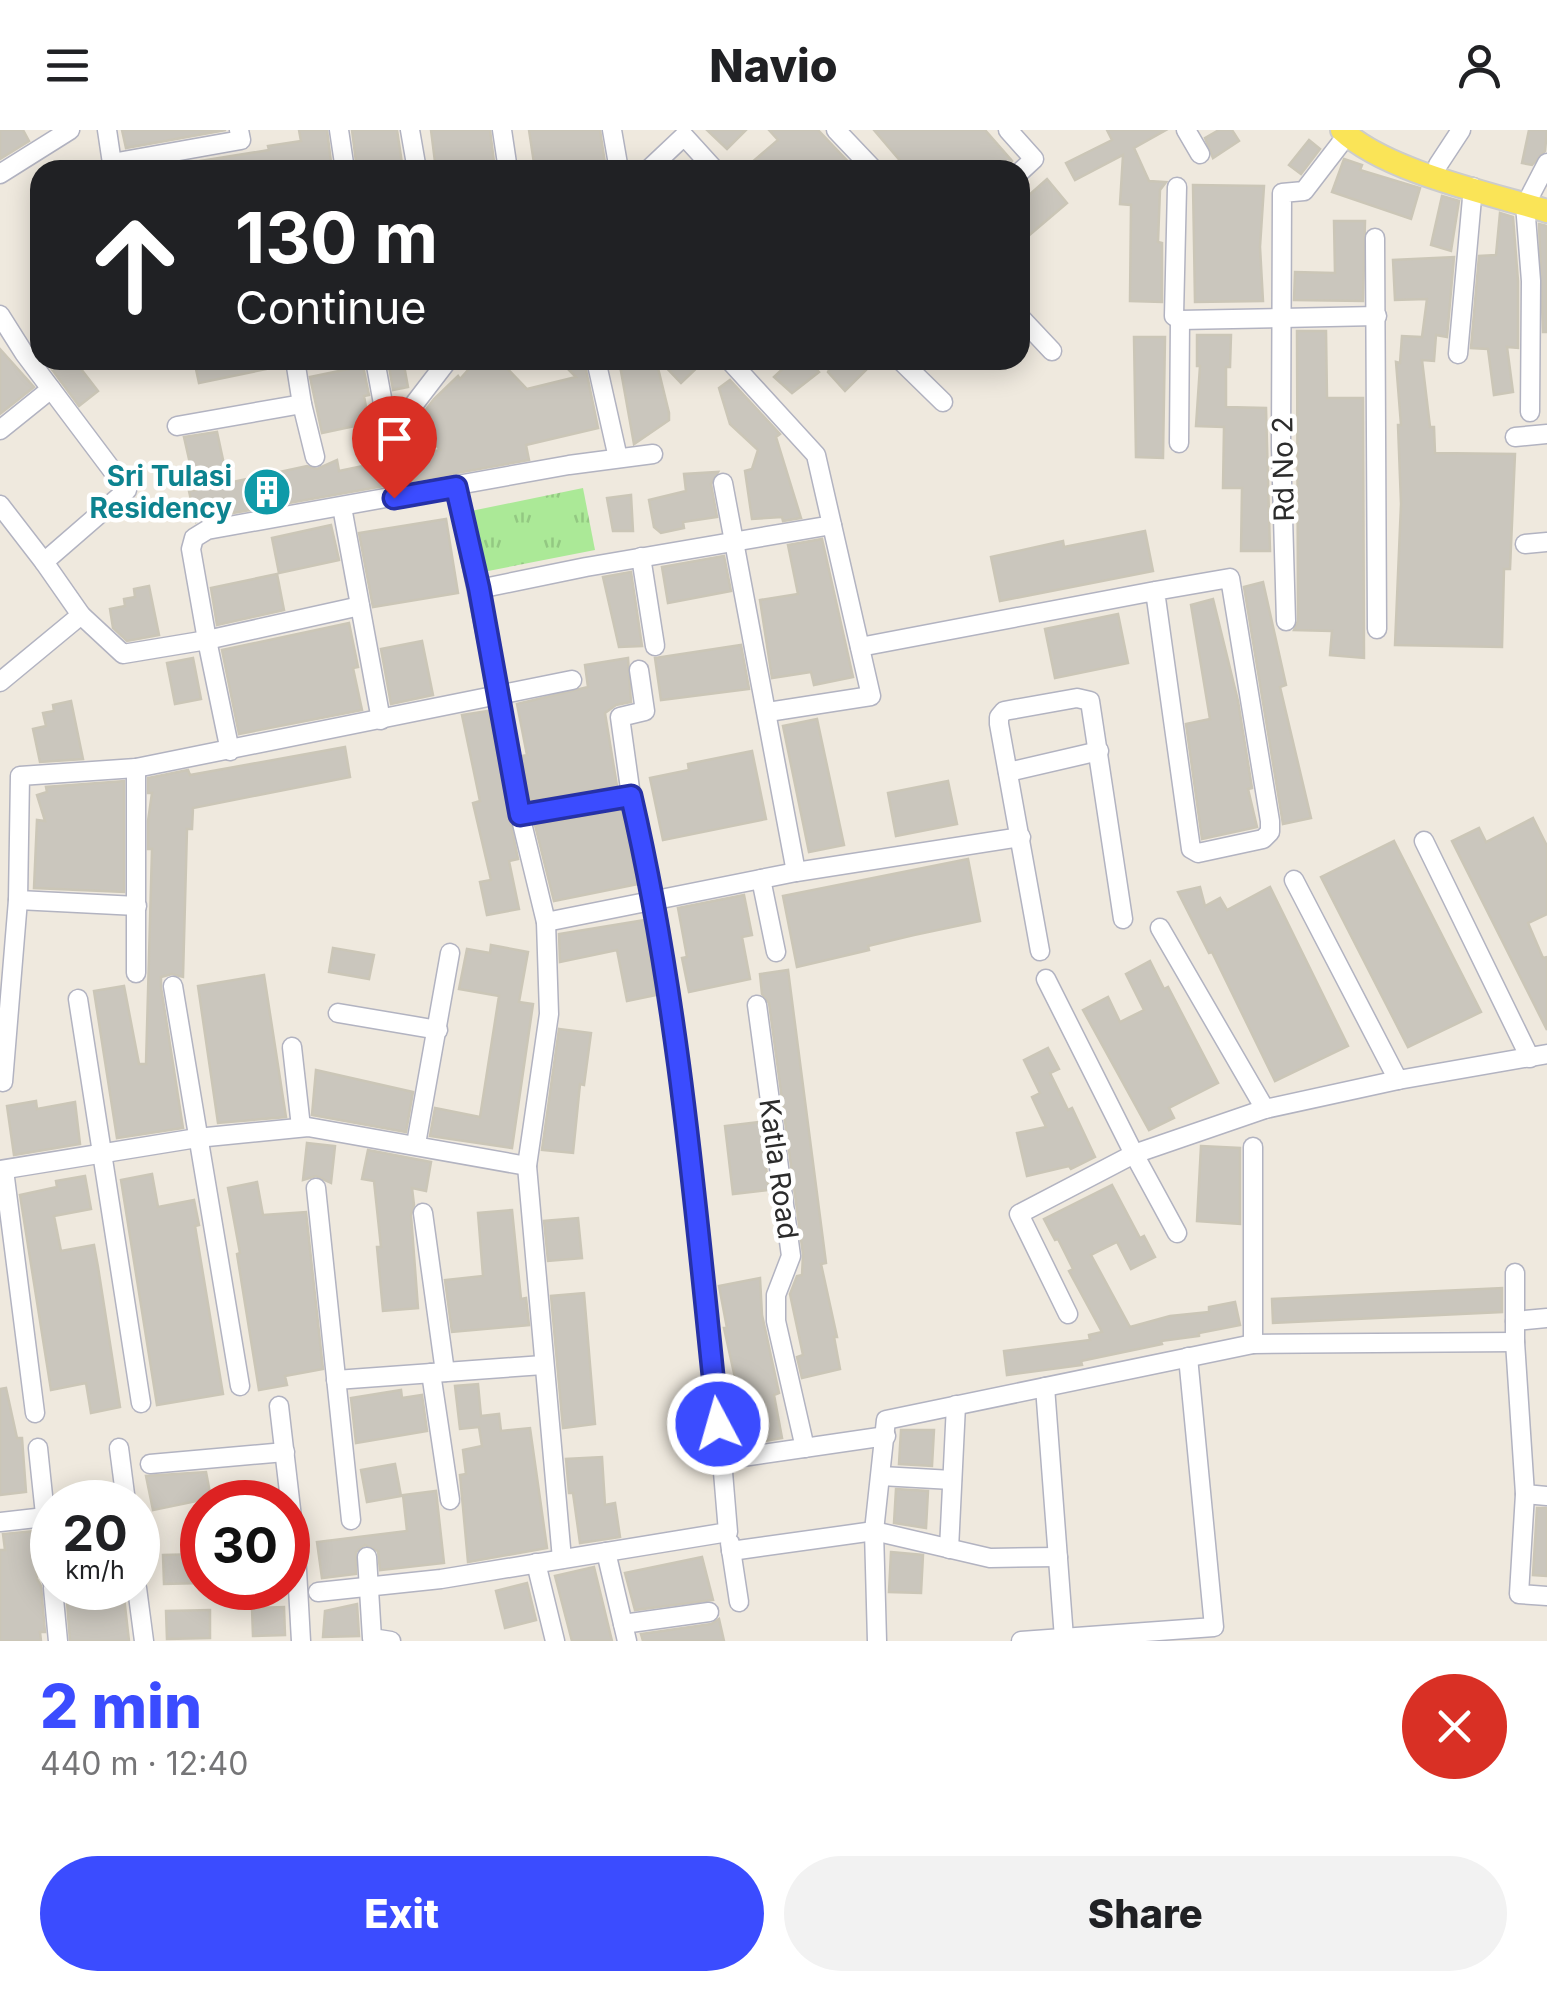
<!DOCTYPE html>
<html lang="en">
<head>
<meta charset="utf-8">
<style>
	body { margin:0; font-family:Inter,sans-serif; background:#f2f2f2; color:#202124; height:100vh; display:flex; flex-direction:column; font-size:38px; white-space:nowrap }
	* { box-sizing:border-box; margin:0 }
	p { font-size:32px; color:#757577 }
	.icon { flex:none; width:55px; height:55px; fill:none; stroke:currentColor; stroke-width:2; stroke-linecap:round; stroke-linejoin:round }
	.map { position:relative; height:1511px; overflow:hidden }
	.side { display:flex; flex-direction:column; background:#fff; flex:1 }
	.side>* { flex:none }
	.guide { position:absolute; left:30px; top:30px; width:1000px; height:210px; border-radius:30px; box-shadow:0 5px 25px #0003; background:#202124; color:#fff; overflow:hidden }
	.speed { position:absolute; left:30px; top:1350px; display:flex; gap:20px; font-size:50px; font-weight:700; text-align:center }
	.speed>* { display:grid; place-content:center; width:130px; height:130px; border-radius:50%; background:#fff; box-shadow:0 5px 25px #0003; line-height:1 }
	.speed small { font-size:25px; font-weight:400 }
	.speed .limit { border:15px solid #d22; background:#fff; color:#111 }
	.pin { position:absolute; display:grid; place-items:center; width:85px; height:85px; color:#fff; margin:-102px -42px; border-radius:50% 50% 50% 0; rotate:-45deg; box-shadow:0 0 10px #0007 }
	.pin .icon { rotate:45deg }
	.me { position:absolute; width:110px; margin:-55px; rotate:354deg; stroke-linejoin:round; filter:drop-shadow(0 0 8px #0008) }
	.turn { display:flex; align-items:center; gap:35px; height:210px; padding:0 40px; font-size:45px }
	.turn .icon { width:130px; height:130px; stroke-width:2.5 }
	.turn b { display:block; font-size:70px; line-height:85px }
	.round { display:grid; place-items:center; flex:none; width:105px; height:105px; border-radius:52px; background:#f2f2f2 }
	.overview { display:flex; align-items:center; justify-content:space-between; height:170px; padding:0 40px }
	h1 { font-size:60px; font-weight:800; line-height:75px; color:#3b4cff }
	.cta { display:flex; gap:20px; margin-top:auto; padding:20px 40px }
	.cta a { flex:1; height:115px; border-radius:60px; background:#3b4cff; color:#fff; font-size:40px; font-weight:800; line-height:115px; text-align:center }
	.cta a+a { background:#f2f2f2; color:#202124 }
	header { display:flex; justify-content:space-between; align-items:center; height:130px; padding:0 40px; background:#fff; font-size:45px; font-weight:800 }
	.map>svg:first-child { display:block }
	.park { fill:url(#park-tufts) }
	.building { fill:#cac6bd; stroke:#cbc6b7; stroke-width:2.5 }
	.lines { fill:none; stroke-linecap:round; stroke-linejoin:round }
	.minor-casing { stroke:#b2b3c1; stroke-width:21 }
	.major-casing { stroke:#ccc; stroke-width:26 }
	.minor { stroke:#fff; stroke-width:18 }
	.major { stroke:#fae457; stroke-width:22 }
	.route-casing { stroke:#2631a6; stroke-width:25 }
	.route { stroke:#3b4cff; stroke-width:18 }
	.labels { text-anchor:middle; stroke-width:9; stroke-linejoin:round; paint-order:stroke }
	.street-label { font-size:28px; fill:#2c2c2c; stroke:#fff }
	.culture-label { font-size:28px; font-weight:bold; fill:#0d838f; stroke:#fff; text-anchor:end }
</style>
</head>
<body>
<header><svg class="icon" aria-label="menu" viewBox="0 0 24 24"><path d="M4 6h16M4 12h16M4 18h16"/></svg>Navio<svg class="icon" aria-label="person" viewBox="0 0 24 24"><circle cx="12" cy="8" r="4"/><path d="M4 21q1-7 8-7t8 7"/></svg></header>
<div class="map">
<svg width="1547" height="1511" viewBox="0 0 1547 1511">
	<defs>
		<pattern id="park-tufts" width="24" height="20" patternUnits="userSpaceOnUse" patternTransform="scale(2.5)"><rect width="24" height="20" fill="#abe997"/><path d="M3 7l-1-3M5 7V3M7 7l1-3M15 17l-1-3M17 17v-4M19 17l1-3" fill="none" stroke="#93c882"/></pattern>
	</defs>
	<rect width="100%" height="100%" fill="#efe9de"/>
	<path class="park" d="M583,358L595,420L483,442L471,381Z"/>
	<g class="building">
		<path d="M0,0H23L29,11L0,29Z"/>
		<path d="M122,0H226L126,18Z"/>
		<path d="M299,0H327L332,40H144L269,20L268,16L301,11Z"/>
		<path d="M352,0H397L403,40H357Z"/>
		<path d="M431,0H490L495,40H436Z"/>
		<path d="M529,0H600L606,40H535Z"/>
		<path d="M707,0H746L727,19Z"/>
		<path d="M769,0H818L856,40H743L778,10Z"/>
		<path d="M874,0H985L1012,31L1002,40H972L965,32L956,40H908Z"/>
		<path d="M1107,0H1166L1134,18L1149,51L1166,52L1160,60L1158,112L1162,113V172L1130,171L1131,75L1120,74L1123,25L1075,50L1066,33L1112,10Z"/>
		<path d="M1219,0H1232L1239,11L1213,28L1205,8Z"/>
		<path d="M1529,0H1547L1545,21L1532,35L1522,33Z"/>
		<path d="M1309,10L1320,19L1301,44L1289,35Z"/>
		<path d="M1344,29L1362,35L1360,40L1420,58L1411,89L1332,62Z"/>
		<path d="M1047,49L1067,73L1020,113V73Z"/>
		<path d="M1193,55L1264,56L1260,117L1263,171L1195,172Z"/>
		<path d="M1442,66L1459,71L1451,121L1431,115Z"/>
		<path d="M1500,83L1513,87L1518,151V218L1507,217L1513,262L1494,265L1488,219L1471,218L1479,126L1496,125Z"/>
		<path d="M1334,91H1365L1363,171L1294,170L1295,142L1335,143Z"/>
		<path d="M1539,94L1547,96V202H1543Z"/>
		<path d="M1454,127L1447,207L1436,205L1434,231L1422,230L1430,297H1434L1435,323L1515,324L1510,439H1504L1502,517L1395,515L1401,374L1398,295H1401L1396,232L1400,233L1402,206L1422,207L1427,169L1395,170L1393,130Z"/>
		<path d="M1297,201H1326L1327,268H1363L1364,528L1330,525L1332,501L1294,500L1298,491Z"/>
		<path d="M1197,205H1231L1230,237H1226V277L1266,278L1270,421H1241L1242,358H1223L1224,297L1196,296L1200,236H1197Z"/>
		<path d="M1134,207H1165L1163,328L1136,327Z"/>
		<path d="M0,219L34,257L0,284Z"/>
		<path d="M45,230H74L98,261L79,276Z"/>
		<path d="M194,230H280L281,236L199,253Z"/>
		<path d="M388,230H403L408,257L393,260Z"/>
		<path d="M477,230H499L527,259L576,247L559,230H584L598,298L526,315L529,330L205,388L196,392L189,361L196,360L184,307L217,302L228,353L307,336L317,339L337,330L339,341L440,320L417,291L434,269L458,246L460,249Z"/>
		<path d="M619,230H656L669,283V290L634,314Z"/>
		<path d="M659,230H705L681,253Z"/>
		<path d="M792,230H809L819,242L792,263L774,247Z"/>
		<path d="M834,230H876L845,261L828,242Z"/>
		<path d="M363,236L369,265L364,266L369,293L322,303L310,247Z"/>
		<path d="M730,250L780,304L776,307L801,388L783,391L782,387L752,389L745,341L752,339L758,320L730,294L719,258Z"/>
		<path d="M718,342L711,354L717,387L683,392L684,398L661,403L654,397L649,370L686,361L684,344Z"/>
		<path d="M631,365L633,401H613L607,368Z"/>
		<path d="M446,389L458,463L373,477L359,403Z"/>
		<path d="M331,395L339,430L279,443L272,408Z"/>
		<path d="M1145,401L1153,441L1000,471L991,427L1063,411L1064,417Z"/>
		<path d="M822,409L853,547L814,555L811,542L772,548L760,470L798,464L788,415Z"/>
		<path d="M724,426L731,461L668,473L662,437Z"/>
		<path d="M631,442L642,516L619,517L603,447Z"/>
		<path d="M277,444L284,480L217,495L211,458Z"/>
		<path d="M1263,452L1286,555L1280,557L1311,688L1283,694L1244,457Z"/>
		<path d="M149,456L159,505L127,511L113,498L110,479L125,476L124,469L135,467L134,459Z"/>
		<path d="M1213,469L1238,571L1252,658L1248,659L1257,697L1202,709L1186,594L1210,589L1191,475Z"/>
		<path d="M1118,484L1128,533L1055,548L1045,499Z"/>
		<path d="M349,493L358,537L353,538L362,580L239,604L222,520Z"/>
		<path d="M422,511L433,565L391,574L381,519Z"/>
		<path d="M741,515L749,559L661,570L655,528Z"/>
		<path d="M193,528L201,569L175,574L167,533Z"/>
		<path d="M628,528L631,572L616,575L605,583L617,656L530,671L522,626L527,625L517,574L588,557L585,535Z"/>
		<path d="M71,571L83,629L40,632L33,599L46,596L43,583L54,581L53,575Z"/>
		<path d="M488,581L518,729L509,731L519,779L487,785L480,752L491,750L473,673L480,671L462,585Z"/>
		<path d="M817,589L844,715L809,722L783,596Z"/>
		<path d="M345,617L350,647L193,678L192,699H187L183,847L172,844L161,847V857L183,998L117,1008L94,861L124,856L139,934H146L152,719H148V691L152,663H148V648L188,640L190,645Z"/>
		<path d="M752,621L766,689L663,710L650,648L689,640L688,634Z"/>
		<path d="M124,651V762L34,758L37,690L45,691L37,665L47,662L46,657Z"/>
		<path d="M948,651L957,694L896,706L888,663Z"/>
		<path d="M621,680L638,754L554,771L535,695Z"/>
		<path d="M1533,688L1547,716V784L1528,793L1543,828L1547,827V900L1452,711L1479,698L1486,712Z"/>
		<path d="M1394,711L1481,882L1408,917L1321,747Z"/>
		<path d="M968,729L980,791L914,805L868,816L869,820L797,837L783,766Z"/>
		<path d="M1200,757L1205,776L1220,768L1227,780L1270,757L1348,916L1275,951L1212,822L1209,823L1178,762Z"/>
		<path d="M744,765L752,805L742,807L750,849L689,862L682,828L687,827L678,778Z"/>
		<path d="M645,790L656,865L627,871L617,820L560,832L559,804Z"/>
		<path d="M491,815L528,822L519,872L533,874L512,1018L430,1006L435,978L480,987L499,866L459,859L467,819L490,823Z"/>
		<path d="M333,818L374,825L369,849L329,842Z"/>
		<path d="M1150,831L1164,859L1168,857L1218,953L1169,978L1174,988L1149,1000L1083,880L1108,867L1120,892L1144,880L1126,844Z"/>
		<path d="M788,840L826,1133L821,1134L837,1207H834L840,1239L802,1248L797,1227L803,1225L790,1164L797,1146L802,1145L803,1124L769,873L762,864L760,844Z"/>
		<path d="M264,845L286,987L218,993L198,856Z"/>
		<path d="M559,899L591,903L584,955L580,954L573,1023L542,1020Z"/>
		<path d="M1048,918L1059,939L1050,943L1068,980L1072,978L1095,1027L1071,1039L1069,1036L1027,1046L1017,1003L1046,997L1032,967L1040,963L1024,930Z"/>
		<path d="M316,940L413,962L406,1002L312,985Z"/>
		<path d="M36,971L37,979L75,972L80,1014L14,1025L7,976Z"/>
		<path d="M760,992L769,1060L733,1064L725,996Z"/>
		<path d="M307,1013L335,1016L331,1053L316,1046L303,1050Z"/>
		<path d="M1201,1016L1240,1018V1094L1197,1091Z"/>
		<path d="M368,1020L431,1032L426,1061L412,1058L414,1075L411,1085L418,1178L383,1181L377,1117H381L374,1051L362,1049Z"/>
		<path d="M152,1044L158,1077L194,1070L199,1095L195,1096L223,1264L157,1275L121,1050Z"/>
		<path d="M85,1046L91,1079L54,1086L61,1121L94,1115L98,1137L120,1277L91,1283L86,1253L51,1260L20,1065L57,1057L56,1051Z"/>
		<path d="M257,1052L263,1085L306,1082L323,1239L285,1246L287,1255L259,1260L237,1124L240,1123L228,1058Z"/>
		<path d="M1112,1055L1140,1108L1144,1106L1155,1127L1131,1139L1117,1112L1091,1125L1130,1197L1170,1186L1209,1182V1177L1235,1172L1240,1195L1199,1203V1206L1161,1211L1162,1214L1081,1231L1082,1235L1007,1245L1004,1221L1090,1210L1089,1205L1102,1202L1069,1141L1073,1139L1058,1109L1055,1110L1044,1089Z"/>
		<path d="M512,1080L521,1169L526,1168L529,1195L452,1202L445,1150L483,1146L478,1083Z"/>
		<path d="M578,1088L582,1128L548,1131L544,1091Z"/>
		<path d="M760,1148L762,1185L779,1263L774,1265L782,1308L741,1315L736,1285L743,1284L724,1198H727L719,1156Z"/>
		<path d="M1502,1158V1182L1273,1193L1272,1169Z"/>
		<path d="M584,1163L595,1294L563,1298L551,1166Z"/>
		<path d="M478,1254L481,1286L499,1284L501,1301L530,1298L547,1418L468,1432L460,1345L466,1344L463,1320L482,1316L479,1297L460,1299L455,1256Z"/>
		<path d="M6,1258L17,1308H22L26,1362L0,1365V1259Z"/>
		<path d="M401,1260L402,1268L422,1265L427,1301L356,1313L351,1268Z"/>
		<path d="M901,1300H934L932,1336L899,1334Z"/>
		<path d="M602,1327L605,1375L615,1373L620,1407L580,1413L573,1363H569L566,1329Z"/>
		<path d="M395,1334L401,1366L367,1372L361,1340Z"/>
		<path d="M206,1342L211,1368L153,1380L146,1346Z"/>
		<path d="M896,1359L928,1361L926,1398L894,1393Z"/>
		<path d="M436,1361L444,1433L380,1440L378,1421L365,1415L356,1422V1444L322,1448L317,1412L407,1401L403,1365Z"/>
		<path d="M1537,1378H1547V1446L1533,1445Z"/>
		<path d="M34,1401L35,1416H33L37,1449L41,1456L45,1502H40L41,1511H0V1420H5L3,1404Z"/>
		<path d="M891,1422L923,1425L921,1463L889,1462Z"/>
		<path d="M202,1424V1453L164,1454L163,1425Z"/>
		<path d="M702,1427L713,1470L635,1480L625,1443Z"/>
		<path d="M594,1437L612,1511H572L555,1446Z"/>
		<path d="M527,1453L536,1490L505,1498L496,1461Z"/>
		<path d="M66,1458H123L129,1511H70Z"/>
		<path d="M357,1474L359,1506L323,1507L325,1481Z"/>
		<path d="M284,1477L285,1505L253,1506L252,1478Z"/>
		<path d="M210,1480V1508L167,1509L166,1481Z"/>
		<path d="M719,1489L724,1511H643L641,1504L711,1494Z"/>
	</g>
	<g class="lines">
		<g class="minor-casing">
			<g id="minor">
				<path d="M107,0L113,40"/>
				<path d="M339,0L345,40"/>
				<path d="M410,0L417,40"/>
				<path d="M502,0L508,40"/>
				<path d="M612,0L619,40"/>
				<path d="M836,0L874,40"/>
				<path d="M1008,0L1034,29L1020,42"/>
				<path d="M1186,0L1200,24"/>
				<path d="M112,33L241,10L239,0"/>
				<path d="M1438,35L1461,0"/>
				<path d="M648,40L684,6L715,40"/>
				<path d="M0,44L70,0"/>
				<path d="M1177,57L1174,186L1180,190L1377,186"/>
				<path d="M1530,66L1547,33"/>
				<path d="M1525,74L1531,151L1530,282"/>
				<path d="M1375,108L1377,499"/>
				<path d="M0,185L24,223L127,360L44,432L0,375"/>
				<path d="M1020,187L1052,221"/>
				<path d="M1458,224L1473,57"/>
				<path d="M295,230L302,274"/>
				<path d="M375,230L384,279"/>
				<path d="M596,230L618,328"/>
				<path d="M729,230L816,325L871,566L768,582"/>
				<path d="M900,230L943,272"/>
				<path d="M402,290L448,230"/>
				<path d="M177,296L302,274L315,327"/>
				<path d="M0,300L51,259"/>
				<path d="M1515,307L1547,304"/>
				<path d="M1179,313L1180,190"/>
				<path d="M723,353L796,742"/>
				<path d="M342,377L381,590"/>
				<path d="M1525,414L1547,412"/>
				<path d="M641,427L655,516"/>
				<path d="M44,432L81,485L123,524L207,510L230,621"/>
				<path d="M479,459L586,437L832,395"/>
				<path d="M360,476L207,510L191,419L194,408L207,400L569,335L653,324"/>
				<path d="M1286,491L1281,317L1282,63L1304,61L1347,5"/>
				<path d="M860,517L1155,461L1230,448L1270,691V702L1263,709L1198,723L1191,719L1155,461"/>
				<path d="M639,540L645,581L620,587L631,666L655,771L684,971L722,1330"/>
				<path d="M0,552L81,485"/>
				<path d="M1008,642L1099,621"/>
				<path d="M520,685L631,666"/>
				<path d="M1424,711L1530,928"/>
				<path d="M761,749L776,822"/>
				<path d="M1294,750L1398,950"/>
				<path d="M18,770L137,776"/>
				<path d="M546,792L796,742L1021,707"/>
				<path d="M1160,798L1265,979"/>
				<path d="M1040,821L999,594V587L1004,581L1077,568L1090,571L1123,789"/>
				<path d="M136,843V638"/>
				<path d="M1046,849L1134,1024L1177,1103"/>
				<path d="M173,856L240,1256"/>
				<path d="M78,869L141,1273"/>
				<path d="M757,875L791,1126L776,1165V1191L805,1318"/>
				<path d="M338,883L438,900"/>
				<path d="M292,917L301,997"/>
				<path d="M3,952L18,770L20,646L136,638L498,565L456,357"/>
				<path d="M416,1014L450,823"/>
				<path d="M0,1040L197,1008L308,997L527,1036"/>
				<path d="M4,1040L35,1283"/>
				<path d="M316,1058L351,1390"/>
				<path d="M423,1083L445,1242"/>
				<path d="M1515,1143V1212L1525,1364L1547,1366"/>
				<path d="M1068,1184L1019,1084L1134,1024L1265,979L1398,950L1547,924"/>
				<path d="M1515,1191L1547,1188"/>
				<path d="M1253,1214V1017"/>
				<path d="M431,1243L450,1370"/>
				<path d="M336,1250L543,1235"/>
				<path d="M1045,1257L1064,1508"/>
				<path d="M279,1276L296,1422L301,1511"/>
				<path d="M38,1318L52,1451"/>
				<path d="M119,1318L126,1372"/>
				<path d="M150,1334L285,1322"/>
				<path d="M881,1346L952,1350"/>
				<path d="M1525,1364L1519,1464L1547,1466"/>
				<path d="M0,1392L45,1387"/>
				<path d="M730,1413L739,1472"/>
				<path d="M949,1419L956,1275"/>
				<path d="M731,1421L874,1401L990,1428L1058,1427"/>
				<path d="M606,1422L627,1511"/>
				<path d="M367,1427L372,1508L391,1511"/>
				<path d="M562,1429L527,1036L549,884L546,792L520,685L498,565L572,550"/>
				<path d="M536,1433L555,1511"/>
				<path d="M53,1458L58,1511"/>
				<path d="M137,1458L144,1511"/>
				<path d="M318,1462L441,1449L728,1402L722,1330L886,1306"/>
				<path d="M623,1494L709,1482"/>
				<path d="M877,1511L874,1401L886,1290L1253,1214L1515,1212"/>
				<path d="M1021,1511L1214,1497L1188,1227"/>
			</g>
		</g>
		<g class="major-casing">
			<path id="major" d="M1342,0C1385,41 1488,63 1547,81"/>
		</g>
		<use href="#minor" class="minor"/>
		<use href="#major" class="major"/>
	</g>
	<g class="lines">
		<g class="route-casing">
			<path id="route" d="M394,368L456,357L479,458L520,685L631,666C679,873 696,1084 718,1294"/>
		</g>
		<use href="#route" class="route"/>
	</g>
	<defs>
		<g id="building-disc" transform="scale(2.5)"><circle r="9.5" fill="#0f9aa8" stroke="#fff"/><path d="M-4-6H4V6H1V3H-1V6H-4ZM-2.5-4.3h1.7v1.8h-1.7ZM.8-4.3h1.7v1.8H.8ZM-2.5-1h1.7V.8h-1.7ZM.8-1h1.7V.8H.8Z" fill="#fff"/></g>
	</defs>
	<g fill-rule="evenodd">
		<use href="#building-disc" x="267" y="362"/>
	</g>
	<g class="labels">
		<g class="street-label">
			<text transform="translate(1283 339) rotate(-91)" y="10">Rd No 2</text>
			<text transform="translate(779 1039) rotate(82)" y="10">Katla Road</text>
		</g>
		<g class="culture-label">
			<text x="232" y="356">Sri Tulasi<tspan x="232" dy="32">Residency</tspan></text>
		</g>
	</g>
</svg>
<div class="speed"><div>20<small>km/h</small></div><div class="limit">30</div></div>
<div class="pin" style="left:394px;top:368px;background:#d93025"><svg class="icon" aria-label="arrive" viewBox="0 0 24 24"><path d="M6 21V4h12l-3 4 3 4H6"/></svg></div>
<svg class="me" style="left:718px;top:1294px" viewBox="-20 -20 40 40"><circle r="17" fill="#3b4cff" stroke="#fff" stroke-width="3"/><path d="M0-11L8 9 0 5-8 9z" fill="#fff"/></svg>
<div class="guide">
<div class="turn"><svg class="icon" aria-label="ahead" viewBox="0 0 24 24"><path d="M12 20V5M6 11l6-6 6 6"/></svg><div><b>130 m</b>Continue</div></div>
</div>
</div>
<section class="side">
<div class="overview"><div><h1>2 min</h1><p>440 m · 12:40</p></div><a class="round" style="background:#d93025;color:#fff"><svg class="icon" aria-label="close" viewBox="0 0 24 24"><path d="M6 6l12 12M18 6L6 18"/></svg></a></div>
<div class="cta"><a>Exit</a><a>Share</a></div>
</section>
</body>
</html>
